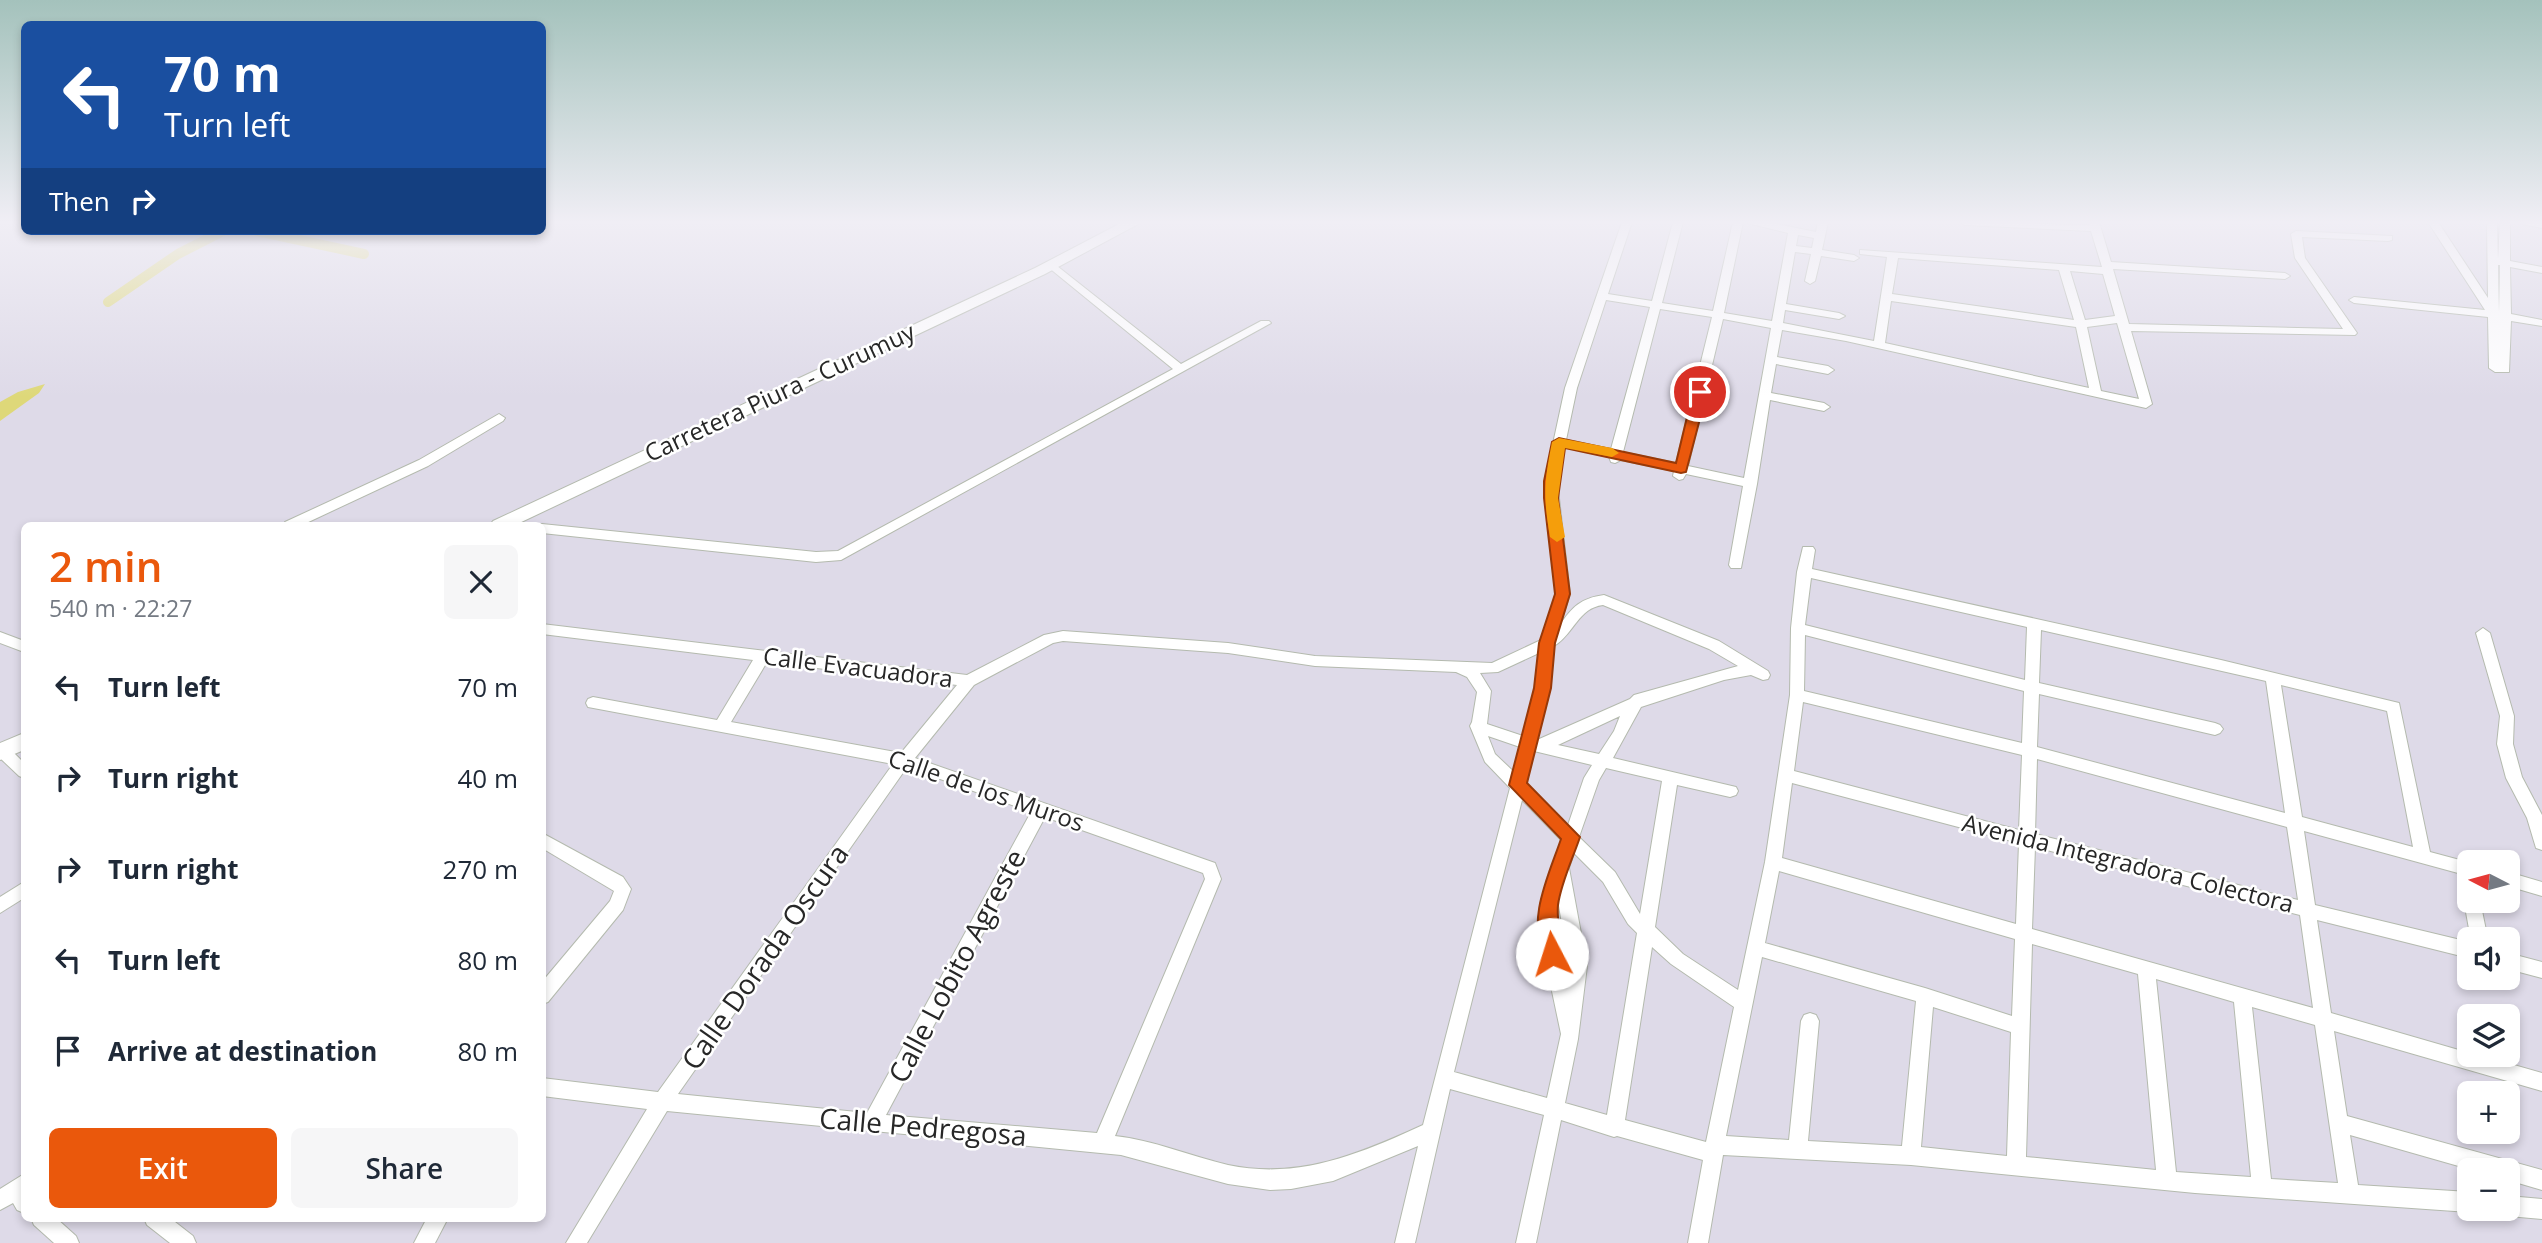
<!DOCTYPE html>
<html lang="en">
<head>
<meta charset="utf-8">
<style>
	body { margin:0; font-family:"Open Sans",sans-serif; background:#f6f6f7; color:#1f2937; height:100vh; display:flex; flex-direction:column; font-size:26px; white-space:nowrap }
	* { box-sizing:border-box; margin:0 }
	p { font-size:23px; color:#747a83 }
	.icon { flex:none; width:38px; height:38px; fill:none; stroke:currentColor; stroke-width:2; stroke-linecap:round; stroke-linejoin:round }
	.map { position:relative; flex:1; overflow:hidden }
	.details { position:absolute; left:21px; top:522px; width:525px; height:700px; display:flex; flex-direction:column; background:#fff; border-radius:10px; box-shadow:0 4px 10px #0003 }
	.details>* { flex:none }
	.hud { position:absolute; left:21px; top:21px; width:525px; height:214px; border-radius:10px; box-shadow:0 4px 10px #0003; background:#1a4fa0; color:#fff; overflow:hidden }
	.needle { width:46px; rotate:276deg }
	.tools { position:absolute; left:2457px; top:850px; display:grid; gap:14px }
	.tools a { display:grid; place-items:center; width:63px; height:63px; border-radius:10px; background:#fff; box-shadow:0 4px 10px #0003; font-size:35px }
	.pin { position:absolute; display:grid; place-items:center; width:60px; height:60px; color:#fff; margin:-30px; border:4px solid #fff; border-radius:50%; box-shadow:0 2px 7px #0007 }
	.me { position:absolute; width:77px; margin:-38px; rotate:355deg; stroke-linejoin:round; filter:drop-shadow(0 0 5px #0008) }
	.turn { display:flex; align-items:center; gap:24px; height:147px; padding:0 28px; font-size:32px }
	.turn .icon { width:91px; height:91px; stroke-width:2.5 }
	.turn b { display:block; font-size:49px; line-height:60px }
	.then { display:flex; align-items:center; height:66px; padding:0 28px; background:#0003; gap:14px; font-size:26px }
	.round { display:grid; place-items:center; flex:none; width:74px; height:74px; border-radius:10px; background:#f6f6f7 }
	.head { display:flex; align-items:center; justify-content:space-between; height:119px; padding:0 28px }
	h1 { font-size:42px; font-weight:600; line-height:52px; color:#ea580c }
	.cta { display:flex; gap:14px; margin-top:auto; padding:14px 28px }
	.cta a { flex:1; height:80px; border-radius:10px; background:#ea580c; color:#fff; font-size:28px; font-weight:600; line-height:80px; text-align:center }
	.cta a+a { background:#f6f6f7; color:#1f2937 }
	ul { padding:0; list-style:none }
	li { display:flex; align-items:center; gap:21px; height:91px; padding:0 28px }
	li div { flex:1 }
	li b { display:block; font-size:26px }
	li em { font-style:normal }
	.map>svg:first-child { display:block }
	.water { fill:#ded879 }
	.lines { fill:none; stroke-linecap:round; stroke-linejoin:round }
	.canal { stroke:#ded879; stroke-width:10 }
	.street-casing { stroke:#b4baae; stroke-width:2 }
	.secondary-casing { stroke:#b4baae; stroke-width:2 }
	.street { fill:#fff; fill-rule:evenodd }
	.secondary { fill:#fff; fill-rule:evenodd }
	.route { fill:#ea580c; stroke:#983908; stroke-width:2 }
	.slow { fill:#f59e0b }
	.labels { text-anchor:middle; stroke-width:5; stroke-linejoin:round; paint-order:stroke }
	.street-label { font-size:24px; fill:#272727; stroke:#fff }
	.near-street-label { font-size:28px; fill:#272727; stroke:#fff }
</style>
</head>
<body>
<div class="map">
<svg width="2542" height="1243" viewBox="0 0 2542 1243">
	<rect width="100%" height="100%" fill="#dedae8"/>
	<path class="water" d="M45,384L39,393L0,421V402L18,392Z"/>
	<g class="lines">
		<g class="canal">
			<path d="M257,231L364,254"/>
			<path d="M108,302L178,254L223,231"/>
		</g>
		<g class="street-casing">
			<g id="street">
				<path d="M1622,222H1632L1608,294L1652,301L1673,222H1683L1662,303L1713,311L1733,222H1743L1724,313L1772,321L1788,233L1743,222H1767L1816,232L1818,222H1828L1822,250L1854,255L1859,258L1854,261L1821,256L1815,281L1810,284L1805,281L1811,254L1795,252L1786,304L1839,313L1845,316L1839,319L1785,310L1783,323L1874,341L1887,257L1860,254V250L2102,267L2091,231L1965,225L1960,222L2090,225L2089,222H2099L2111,262L2285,273L2290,276L2285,279L2113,269L2129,324L2343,329L2295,258L2291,234L2296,231L2392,236V240L2388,241L2302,237L2305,258L2357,333L2355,335L2131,331L2152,404L2146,408L1846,341L1782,330L1777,357L1828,366L1834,370L1828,374L1776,364L1771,393L1824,403L1830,407L1824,411L1770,400L1757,484L1741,568H1731L1729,565L1743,486L1686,474L1683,479L1679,480L1673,476L1674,471L1621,460L1615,463L1611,462L1609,457L1564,447L1557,481L1570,594L1560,625C1572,607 1581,598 1604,595L1719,641L1768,671L1770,675L1768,679L1763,680L1751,675L1724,680L1641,707L1613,758L1736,787L1738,791L1736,795L1730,797L1677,785L1655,927L1683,954L1738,990L1765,862L1790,695L1791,628L1797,572L1803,547H1813L1815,550L1812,569L2221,660L2399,703L2430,852L2471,863H2469V894L2463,892L2458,873L2304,831L2315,905L2469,942V958L2317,920L2331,1013L2469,1053V1055H2479L2542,1073V1091L2334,1031L2347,1116L2542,1170V1190L2508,1180V1171H2476L2350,1135L2358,1185L2469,1192V1209H2475L2469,1212L2195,1193L1911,1165L1723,1155L1708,1243H1688L1703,1160L1617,1136L1614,1137L1561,1120L1536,1243H1516L1544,1115L1450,1089L1415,1243H1395L1418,1146L1333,1181L1291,1189L1270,1190L1228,1184L1121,1155L667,1111L587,1243H566L647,1109L542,1096V1078L658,1092L893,764L588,707L586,703L588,699L593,697L717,720L753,660L542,634V624L967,675L1044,635L1063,631L1228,643L1315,656L1492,663L1541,640L1556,594L1545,481L1565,388ZM1798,235L1814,238L1812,248L1796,246ZM1898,258L2059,270L2074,320L1892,294ZM2070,271L2103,274L2115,316L2085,320ZM1606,300L1650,307L1611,449L1566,440L1577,388ZM1891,301L2076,327L2089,388L1885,343ZM1660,309L1712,317L1676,463L1623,452ZM1723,319L1771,328L1744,478L1688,466ZM2117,323L2139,399L2101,391L2087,327ZM1811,578L2027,627L2025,680L1805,625ZM1603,605L1709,649L1738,666L1634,695L1630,699L1537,740L1550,688L1554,646C1574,634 1578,608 1603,605ZM2041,630L2266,681L2285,813L2037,747L2039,694L2215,735L2220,733L2223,729L2220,725L2215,723L2039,683ZM1805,635L2024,691L2022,743L1804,691ZM1063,641L1228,653L1315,666L1456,672L1467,677L1477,692L1472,722L1470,726L1485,762L1510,788L1423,1125C1360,1154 1298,1180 1228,1165C1190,1156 1153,1140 1115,1136L1221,879L1215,863L915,758L974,685L1053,643ZM1539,653L1536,688L1523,736L1487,724L1491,691L1480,673L1498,672ZM767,662L957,685L901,753L731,722ZM2281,685L2387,711L2413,847L2302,817ZM1803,702L2022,755L2019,830L1794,771ZM1620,716L1614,731L1599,754L1558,745ZM1488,736L1520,747L1514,772L1495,754ZM1534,751L1592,765L1584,778L1568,825L1526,784ZM2037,759L2287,827L2298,900L2035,834ZM907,767L1031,812L867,1113L678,1094ZM1606,768L1662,781L1640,914L1615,872L1579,837L1599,780ZM1792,783L2019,843L2016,924L1782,858ZM1522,800L1562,841L1540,904V934L1561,1034L1547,1098L1454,1072ZM1045,817L1203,873L1205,879L1097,1133L886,1115ZM2035,847L2300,915L2313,1008L2032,929ZM1574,853L1603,882L1628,924L1637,933L1607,1115L1565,1103L1578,1039L1587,966L1569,868ZM1779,871L2015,939L2012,1016L1925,988L1765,943ZM1558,900L1569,966L1567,985L1556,934ZM2032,944L2138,974L2156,1170L2026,1157ZM1652,947L1671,964L1734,1007L1706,1142L1625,1120ZM1762,957L1916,1001L1902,1146L1808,1141L1819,1021L1816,1015L1810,1013L1804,1015L1801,1021L1789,1140L1726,1136ZM2156,979L2234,1002L2251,1177L2176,1172ZM1933,1007L2011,1032L2007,1156L1921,1147ZM2252,1007L2315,1025L2338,1183L2271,1179Z"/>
				<path d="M2428,222H2438L2488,298L2487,222H2497L2498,259L2500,222H2510V261L2542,267V273L2510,267L2511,314L2542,320V326L2511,321L2509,372H2495L2489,368L2488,317L2354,303L2349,300L2354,297L2485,310ZM2498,265H2500L2499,312Z"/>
				<path d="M2521,222H2542V228L2522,224Z"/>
				<path d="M1052,262L1181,364L1261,321H1269L1271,323L841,560L816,562L542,533V525H537L542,524L816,552L838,551L1173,369L1048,267L1047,265Z"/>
				<path d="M499,414L505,418L503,421L428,466L302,525H283L285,522L419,460Z"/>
				<path d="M2483,628L2490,633L2514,716L2513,744L2522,777L2542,815V850L2536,848L2527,818L2506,778L2497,744L2500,716L2476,633Z"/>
				<path d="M0,632L24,641V652L0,643Z"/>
				<path d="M3,745L8,747L24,763V778L19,776L0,758V746Z"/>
				<path d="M542,833L623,877L631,889L623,910L548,1002L542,1004V982L610,901L614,891L542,848Z"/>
				<path d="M2508,872L2542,882V896L2508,886Z"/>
				<path d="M24,882V898L0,913V897Z"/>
				<path d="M2469,895V901H2480L2488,940H2471L2464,901Z"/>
				<path d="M2508,953L2542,962V978L2508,969Z"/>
				<path d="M24,1174V1213L17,1210L13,1203L0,1210V1189Z"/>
				<path d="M2508,1196L2542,1199V1219L2508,1216L2501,1213L2500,1209H2508Z"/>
				<path d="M31,1218H56L76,1236L79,1243H54L34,1225Z"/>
				<path d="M144,1218H170L193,1236L196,1243H170L147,1225Z"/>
				<path d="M427,1218H448L435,1243H414Z"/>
			</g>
		</g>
		<g class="secondary-casing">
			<g id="secondary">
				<path d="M1123,222H1142L1045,274L515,525H490L493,521L1035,268Z"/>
				<path d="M24,733V750L0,760V743Z"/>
			</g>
		</g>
		<use href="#street" class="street"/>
		<use href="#secondary" class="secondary"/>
	</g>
	<linearGradient id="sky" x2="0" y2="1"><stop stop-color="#a4c2bc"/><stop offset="0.56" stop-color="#f0eef5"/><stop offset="1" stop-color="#f0eef5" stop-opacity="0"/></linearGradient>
	<rect width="2542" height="397" fill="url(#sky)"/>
	<path class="route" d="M1700,388L1707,392L1686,472L1681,473L1565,448L1558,498L1570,594L1555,643L1551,688L1527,783L1580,837C1573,858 1561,883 1558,905C1556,921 1564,947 1558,960L1552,962L1545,960C1526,920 1548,877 1561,839L1509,785L1534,688L1539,643L1555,594L1544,498V481L1552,442L1559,438L1676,463L1693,392Z"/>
	<path class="slow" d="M1559,438L1612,448L1619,453L1612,457L1565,448L1558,498L1565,537L1557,542L1550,537C1543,496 1544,483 1552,442Z"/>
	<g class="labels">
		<g class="street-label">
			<text transform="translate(780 393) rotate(-25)" y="8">Carretera Piura - Curumuy</text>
			<text transform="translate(858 668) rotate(7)" y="8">Calle Evacuadora</text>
			<text transform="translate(986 791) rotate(19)" y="8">Calle de los Muros</text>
			<text transform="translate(2128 864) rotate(14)" y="8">Avenida Integradora Colectora</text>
		</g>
		<g class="near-street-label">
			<text transform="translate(765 957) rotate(-55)" y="10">Calle Dorada Oscura</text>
			<text transform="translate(957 966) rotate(-62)" y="10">Calle Lobito Agreste</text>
			<text transform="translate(923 1127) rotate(5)" y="10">Calle Pedregosa</text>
		</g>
	</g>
</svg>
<div class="tools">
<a><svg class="needle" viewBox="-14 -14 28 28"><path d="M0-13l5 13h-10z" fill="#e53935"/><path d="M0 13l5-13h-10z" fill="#747a83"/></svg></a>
<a><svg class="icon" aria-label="sound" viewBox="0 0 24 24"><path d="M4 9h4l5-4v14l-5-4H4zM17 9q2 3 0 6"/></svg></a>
<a><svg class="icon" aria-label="layers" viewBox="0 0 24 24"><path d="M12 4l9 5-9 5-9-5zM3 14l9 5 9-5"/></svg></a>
<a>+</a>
<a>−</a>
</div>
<div class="pin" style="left:1700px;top:392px;background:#d93025"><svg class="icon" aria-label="arrive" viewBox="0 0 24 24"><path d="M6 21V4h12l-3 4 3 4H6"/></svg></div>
<svg class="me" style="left:1552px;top:954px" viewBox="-20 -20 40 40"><circle r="19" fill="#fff"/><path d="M0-13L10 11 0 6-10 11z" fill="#ea580c"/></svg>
<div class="hud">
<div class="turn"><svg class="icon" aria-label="left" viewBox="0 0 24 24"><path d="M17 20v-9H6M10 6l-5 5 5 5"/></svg><div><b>70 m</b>Turn left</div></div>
<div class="then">Then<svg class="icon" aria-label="right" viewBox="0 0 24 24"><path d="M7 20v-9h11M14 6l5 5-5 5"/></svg></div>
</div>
<section class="details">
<div class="head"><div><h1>2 min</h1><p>540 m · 22:27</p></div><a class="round"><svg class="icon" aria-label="close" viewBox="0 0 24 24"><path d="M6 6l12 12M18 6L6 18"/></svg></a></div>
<ul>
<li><svg class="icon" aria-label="left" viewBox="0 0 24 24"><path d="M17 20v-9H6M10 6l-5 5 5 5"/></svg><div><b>Turn left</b></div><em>70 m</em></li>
<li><svg class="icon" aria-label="right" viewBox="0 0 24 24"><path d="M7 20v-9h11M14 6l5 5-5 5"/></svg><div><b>Turn right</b></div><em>40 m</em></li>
<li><svg class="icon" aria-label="right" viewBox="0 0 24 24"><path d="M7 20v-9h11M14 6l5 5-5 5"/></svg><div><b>Turn right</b></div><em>270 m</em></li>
<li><svg class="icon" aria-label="left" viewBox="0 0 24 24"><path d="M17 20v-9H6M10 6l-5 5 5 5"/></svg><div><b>Turn left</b></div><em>80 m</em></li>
<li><svg class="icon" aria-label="arrive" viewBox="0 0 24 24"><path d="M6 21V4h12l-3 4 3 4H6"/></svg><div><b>Arrive at destination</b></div><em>80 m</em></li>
</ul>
<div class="cta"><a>Exit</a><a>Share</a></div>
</section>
</div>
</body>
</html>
